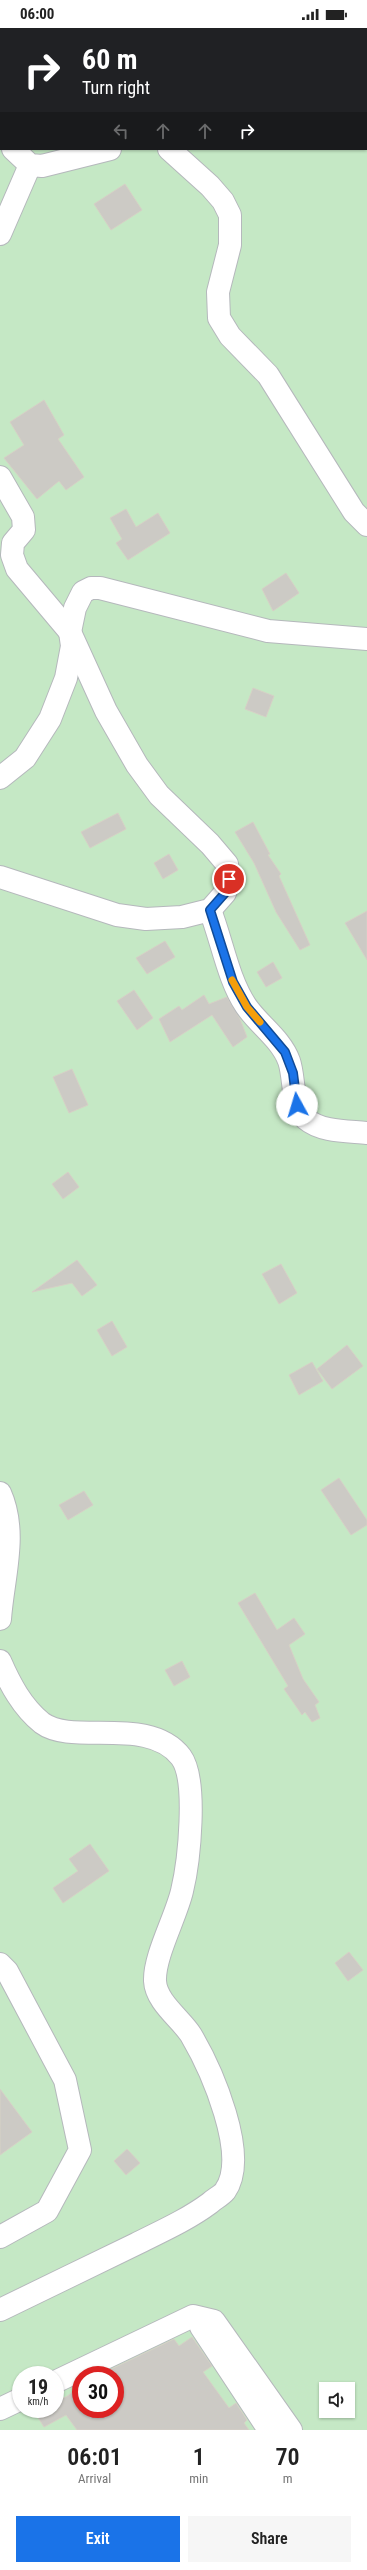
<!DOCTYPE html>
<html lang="en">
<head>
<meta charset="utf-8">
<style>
	body { margin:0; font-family:"Roboto Condensed",sans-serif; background:#f6f6f6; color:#222; height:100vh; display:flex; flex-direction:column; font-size:15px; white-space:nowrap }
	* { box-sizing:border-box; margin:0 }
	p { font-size:13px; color:#767676 }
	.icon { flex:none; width:22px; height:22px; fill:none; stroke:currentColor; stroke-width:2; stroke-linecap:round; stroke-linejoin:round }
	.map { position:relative; height:2402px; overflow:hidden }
	.drawer { display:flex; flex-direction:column; background:#fff; flex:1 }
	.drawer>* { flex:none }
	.guide { position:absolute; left:0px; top:0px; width:367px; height:122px; box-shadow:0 1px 3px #0004; background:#202124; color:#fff; overflow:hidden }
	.tools { position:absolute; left:319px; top:2354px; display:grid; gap:8px }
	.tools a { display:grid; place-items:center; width:36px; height:36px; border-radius:0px; background:#fff; box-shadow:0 1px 3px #0004; font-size:20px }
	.speed { position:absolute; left:12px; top:2338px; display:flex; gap:8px; font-size:20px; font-weight:700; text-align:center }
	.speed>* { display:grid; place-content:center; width:52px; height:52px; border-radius:50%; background:#fff; box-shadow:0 1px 3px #0004; line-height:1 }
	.speed small { font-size:10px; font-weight:400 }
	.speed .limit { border:6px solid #d22; background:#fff; color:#111 }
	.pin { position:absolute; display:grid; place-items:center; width:34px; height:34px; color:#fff; margin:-17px; border:2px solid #fff; border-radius:50%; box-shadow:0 1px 4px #0007 }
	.me { position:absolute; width:44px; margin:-22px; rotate:354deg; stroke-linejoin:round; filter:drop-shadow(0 0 3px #0008) }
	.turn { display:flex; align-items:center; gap:14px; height:84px; padding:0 16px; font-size:18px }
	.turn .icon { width:52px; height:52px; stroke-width:2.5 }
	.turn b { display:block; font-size:28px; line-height:34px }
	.lanes { display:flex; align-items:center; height:38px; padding:0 16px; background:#0003; justify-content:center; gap:20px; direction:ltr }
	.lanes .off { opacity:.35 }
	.eta { display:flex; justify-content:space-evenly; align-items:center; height:68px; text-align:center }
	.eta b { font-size:24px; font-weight:600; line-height:28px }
	.button { display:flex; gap:8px; margin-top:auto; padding:8px 16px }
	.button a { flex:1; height:46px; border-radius:0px; background:#1a73e8; color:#fff; font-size:16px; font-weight:600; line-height:46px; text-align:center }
	.button a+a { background:#f6f6f6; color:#222 }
	.status { display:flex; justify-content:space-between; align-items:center; height:28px; padding:0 20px; background:#fff; direction:ltr }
	.status svg { height:11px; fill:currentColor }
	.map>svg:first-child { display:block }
	.green { fill:#c5e8c5; fill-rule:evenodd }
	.building { fill:#cccac5; stroke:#d6d1c6 }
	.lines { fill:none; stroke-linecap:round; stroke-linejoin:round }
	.minor-casing { stroke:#b5b8bc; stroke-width:24 }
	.minor { stroke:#fff; stroke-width:22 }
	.route-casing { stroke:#114b97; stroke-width:10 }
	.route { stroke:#1a73e8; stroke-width:7 }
	.slow { stroke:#f59e0b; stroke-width:7 }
</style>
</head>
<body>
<div class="status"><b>06:00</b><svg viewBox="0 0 49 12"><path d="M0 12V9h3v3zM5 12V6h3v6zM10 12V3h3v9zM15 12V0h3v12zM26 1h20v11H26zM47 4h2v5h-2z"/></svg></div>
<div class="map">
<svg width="367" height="2402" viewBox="0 0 367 2402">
	<rect width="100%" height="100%" fill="#f1efe8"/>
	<path class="green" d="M0,0H367V2402H0ZM1,1H366V121H1ZM21,2347H55V2381H21ZM81,2347H115V2381H81ZM326,2361H348V2383H326Z"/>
	<g class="building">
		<path d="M125,156L142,182L111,202L94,176Z"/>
		<path d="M44,372L64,407L58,411L84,449L66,462L59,453L37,471L4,430L24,417L10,394Z"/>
		<path d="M126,481L136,499L158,485L170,505L128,532L116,515L122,511L110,490Z"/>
		<path d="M286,545L299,565L273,583L262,561Z"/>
		<path d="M253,660L274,668L266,689L245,681Z"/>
		<path d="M118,785L126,801L90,820L81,804Z"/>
		<path d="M253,794L270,826L268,827L281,846L279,848L310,917L300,922L276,884L254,835L235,804Z"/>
		<path d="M169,826L178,842L163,851L154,835Z"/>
		<path d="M367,883V932L345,895Z"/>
		<path d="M165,913L175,929L147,946L136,930Z"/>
		<path d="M273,934L282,950L266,959L257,944Z"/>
		<path d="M134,962L153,990L137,1002L117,973Z"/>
		<path d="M204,967L209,976L227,969L240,991L247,1009L233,1019L212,987L170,1014L159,991L179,978L182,982Z"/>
		<path d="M72,1041L88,1077L69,1085L53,1049Z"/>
		<path d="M68,1144L79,1159L63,1171L52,1156Z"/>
		<path d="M77,1232L97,1257L82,1268L72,1255L32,1264Z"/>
		<path d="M281,1236L297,1265L279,1276L262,1246Z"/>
		<path d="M112,1293L127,1319L112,1328L97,1302Z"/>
		<path d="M347,1317L363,1338L332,1361L317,1341Z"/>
		<path d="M312,1334L323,1353L299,1367L289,1347Z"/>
		<path d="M339,1450L367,1492V1497L351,1507L321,1462Z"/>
		<path d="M84,1463L93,1477L68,1492L59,1477Z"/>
		<path d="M255,1565L277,1602L294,1590L305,1606L289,1617L303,1651L319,1674L315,1677L320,1690L312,1694L305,1684L302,1687L284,1661L288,1658L238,1575Z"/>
		<path d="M182,1633L190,1649L174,1658L165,1642Z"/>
		<path d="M90,1816L109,1843L63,1875L53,1860L78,1843L69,1831Z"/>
		<path d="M349,1924L363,1942L348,1953L335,1935Z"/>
		<path d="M0,2061L32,2104L0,2127Z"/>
		<path d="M127,2121L140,2135L126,2147L114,2133Z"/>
		<path d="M192,2309L212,2338L203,2344L229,2380L236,2375L247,2392L244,2395L249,2402H77L66,2387L44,2399L34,2383L55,2381V2373L66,2369L81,2358V2381H115V2347H99L174,2311L179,2318Z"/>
	</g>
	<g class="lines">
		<g class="minor-casing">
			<g id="minor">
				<path d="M0,100L1,102"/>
				<path d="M13,121L30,137L42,138L110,121"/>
				<path d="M169,121L210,158L223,173L230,187V217L218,264L219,290L230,308L268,347L354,484L367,497"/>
				<path d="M0,206L30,137"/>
				<path d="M0,449L23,489L24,502L13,515L12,527L17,541L70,604L106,683L137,737L159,767L210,816L227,836L229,851L225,865L210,882L182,889L146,891L117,887L0,849"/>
				<path d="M0,750L25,730L50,691L66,650L72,618L70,604L75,580L83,564L91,560H100L268,603L367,611"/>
				<path d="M210,882C222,913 228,951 246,978C259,997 281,1011 289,1033C295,1050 291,1078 306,1091C321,1104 348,1103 367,1105"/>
				<path d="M0,1465C18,1505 3,1549 0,1591"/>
				<path d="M0,1633C10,1656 22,1679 42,1695C73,1718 149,1687 181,1729C198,1752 189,1834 182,1863C176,1889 154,1928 155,1953C156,1974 181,1991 191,2007C211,2041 250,2128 225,2163C221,2168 214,2171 210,2175C187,2192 162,2203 136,2216C91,2238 45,2260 0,2282"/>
				<path d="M0,1936L7,1943L65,2052L80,2122L47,2183L0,2209"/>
				<path d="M201,2299L269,2402"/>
				<path d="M55,2354L193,2288L214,2293L291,2402"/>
				<path d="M0,2381L21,2371"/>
			</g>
		</g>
		<use href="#minor" class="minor"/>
	</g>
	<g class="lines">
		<g class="route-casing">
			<path id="route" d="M229,851L225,865L210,882L233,954L247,979L285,1024L293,1045L297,1077"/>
		</g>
		<use href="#route" class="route"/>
		<path class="slow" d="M232,952L247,979L260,994"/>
	</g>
</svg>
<div class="tools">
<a><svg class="icon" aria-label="sound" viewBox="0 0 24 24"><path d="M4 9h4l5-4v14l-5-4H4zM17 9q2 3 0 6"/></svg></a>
</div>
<div class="speed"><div>19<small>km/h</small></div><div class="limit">30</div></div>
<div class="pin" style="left:229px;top:851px;background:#d93025"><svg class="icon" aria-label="arrive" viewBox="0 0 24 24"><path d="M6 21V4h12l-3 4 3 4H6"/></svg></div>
<svg class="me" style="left:297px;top:1077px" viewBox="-20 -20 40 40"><circle r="19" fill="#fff"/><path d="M0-13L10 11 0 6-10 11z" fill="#1a73e8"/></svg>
<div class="guide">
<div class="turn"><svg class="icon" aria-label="right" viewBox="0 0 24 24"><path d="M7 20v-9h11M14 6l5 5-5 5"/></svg><div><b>60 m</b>Turn right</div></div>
<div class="lanes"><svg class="icon off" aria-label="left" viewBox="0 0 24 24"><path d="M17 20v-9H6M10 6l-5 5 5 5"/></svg><svg class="icon off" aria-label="ahead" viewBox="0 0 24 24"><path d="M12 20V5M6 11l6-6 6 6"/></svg><svg class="icon off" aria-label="ahead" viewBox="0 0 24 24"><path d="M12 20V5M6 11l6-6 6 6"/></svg><svg class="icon" aria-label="right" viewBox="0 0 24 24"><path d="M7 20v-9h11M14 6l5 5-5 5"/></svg></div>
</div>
</div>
<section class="drawer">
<div class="eta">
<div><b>06:01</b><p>Arrival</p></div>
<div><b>1</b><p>min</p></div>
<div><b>70</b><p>m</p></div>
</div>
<div class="button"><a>Exit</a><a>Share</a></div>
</section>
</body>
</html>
